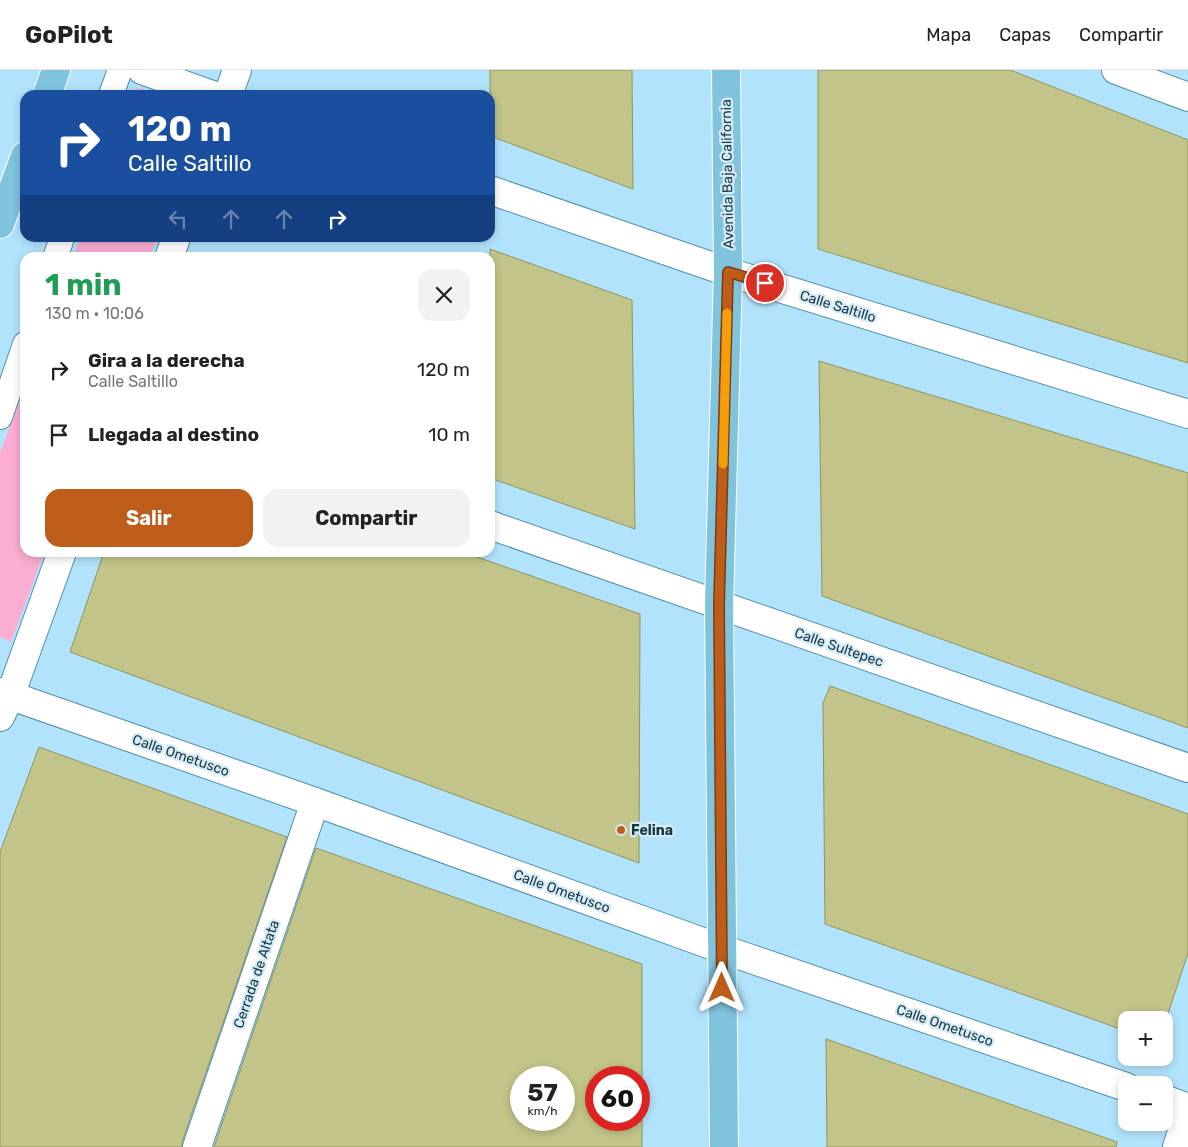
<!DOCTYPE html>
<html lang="es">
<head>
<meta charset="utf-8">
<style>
	body { margin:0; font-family:Rubik,sans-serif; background:#f2f2f2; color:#222; height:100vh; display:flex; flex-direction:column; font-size:19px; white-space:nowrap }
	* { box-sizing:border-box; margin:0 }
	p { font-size:16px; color:#767676 }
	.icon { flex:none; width:28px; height:28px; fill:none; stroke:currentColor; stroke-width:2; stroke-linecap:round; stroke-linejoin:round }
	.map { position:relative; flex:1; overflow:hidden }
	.sheet { position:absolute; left:20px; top:182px; width:475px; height:305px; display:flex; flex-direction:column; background:#fff; border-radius:15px; box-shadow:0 2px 8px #0003 }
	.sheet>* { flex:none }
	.banner { position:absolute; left:20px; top:20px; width:475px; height:152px; border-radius:15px; box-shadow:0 2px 8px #0003; background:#1a4fa0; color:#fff; overflow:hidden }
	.fabs { position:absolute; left:1118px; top:941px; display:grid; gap:10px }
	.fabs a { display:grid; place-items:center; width:55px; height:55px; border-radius:10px; background:#fff; box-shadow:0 2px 8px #0003; font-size:25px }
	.speed { position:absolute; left:510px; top:996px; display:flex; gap:10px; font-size:25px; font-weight:700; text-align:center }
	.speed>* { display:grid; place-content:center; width:65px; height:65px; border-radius:50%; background:#fff; box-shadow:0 2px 8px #0003; line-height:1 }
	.speed small { font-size:12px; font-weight:400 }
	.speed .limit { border:8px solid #d22; background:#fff; color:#111 }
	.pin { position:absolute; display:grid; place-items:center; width:42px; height:42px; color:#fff; margin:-21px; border:2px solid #fff; border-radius:50%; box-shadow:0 1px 5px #0007 }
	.me { position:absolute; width:55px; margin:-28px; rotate:0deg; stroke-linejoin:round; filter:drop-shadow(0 0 4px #0008) }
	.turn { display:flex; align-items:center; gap:18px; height:105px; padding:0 25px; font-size:22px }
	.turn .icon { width:65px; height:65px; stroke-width:2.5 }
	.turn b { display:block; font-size:35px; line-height:42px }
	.lanes { display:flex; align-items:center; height:48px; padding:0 25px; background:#0003; justify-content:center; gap:25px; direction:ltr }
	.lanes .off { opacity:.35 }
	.round { display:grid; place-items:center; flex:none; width:52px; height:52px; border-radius:15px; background:#f2f2f2 }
	.summary { display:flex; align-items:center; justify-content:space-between; height:85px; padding:0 25px }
	h1 { font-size:30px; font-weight:700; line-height:38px; color:#1e9e55 }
	.cta { display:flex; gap:10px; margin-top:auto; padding:10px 25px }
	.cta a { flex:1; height:58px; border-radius:15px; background:#be5d1a; color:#fff; font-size:20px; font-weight:700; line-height:58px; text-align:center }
	.cta a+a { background:#f2f2f2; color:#222 }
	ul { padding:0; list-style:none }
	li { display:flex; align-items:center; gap:15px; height:65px; padding:0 25px }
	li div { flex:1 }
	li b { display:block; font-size:19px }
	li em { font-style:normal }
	header { display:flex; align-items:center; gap:30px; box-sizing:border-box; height:70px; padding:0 25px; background:#fff; border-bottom:1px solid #e0e0e0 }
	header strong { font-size:24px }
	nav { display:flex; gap:28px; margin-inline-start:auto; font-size:18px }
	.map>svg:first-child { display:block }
	.green { fill:#fbadd2 }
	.building { fill:#c2c489; stroke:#92945b; fill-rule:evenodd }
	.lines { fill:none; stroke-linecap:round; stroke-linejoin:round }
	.service-casing { stroke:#518eab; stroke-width:26 }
	.minor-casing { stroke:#518eab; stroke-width:30 }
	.primary-casing { stroke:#fff; stroke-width:30 }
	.service { stroke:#fff; stroke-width:24 }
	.minor { stroke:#fff; stroke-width:28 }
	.primary { stroke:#80c3dd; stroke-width:28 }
	.route-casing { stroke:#7c3c11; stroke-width:12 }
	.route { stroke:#be5d1a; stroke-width:9 }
	.slow { stroke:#f59e0b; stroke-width:9 }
	.poi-dot { fill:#be5d1a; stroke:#d3ecf8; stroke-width:2 }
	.labels { text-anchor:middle; stroke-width:4.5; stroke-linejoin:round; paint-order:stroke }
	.street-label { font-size:14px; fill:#1b3541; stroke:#d3ecf8 }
	.poi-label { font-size:14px; font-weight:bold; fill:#1b3541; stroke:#d3ecf8; text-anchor:start }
</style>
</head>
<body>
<header>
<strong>GoPilot</strong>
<nav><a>Mapa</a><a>Capas</a><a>Compartir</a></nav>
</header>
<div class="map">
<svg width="1188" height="1077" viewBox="0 0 1188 1077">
	<rect width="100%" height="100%" fill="#b1e3fc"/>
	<g class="green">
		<path d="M136,17L160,25H133Z"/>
		<path d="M80,168H157L150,187H73Z"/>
		<path d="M25,316V482L44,483L11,572L0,567V383Z"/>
	</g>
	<g class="building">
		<path d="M490,0H632L633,119L490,66Z"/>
		<path d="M818,0H1010L1188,70V293L818,179Z"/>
		<path d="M490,179L632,230L635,459L490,408Z"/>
		<path d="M819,291L1188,403V658L822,526Z"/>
		<path d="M104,482H463L640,544L639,793L70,582Z"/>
		<path d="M830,616L1188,744V883L1164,956V950H1126V961L825,854L823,633Z"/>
		<path d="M39,677L287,767L182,1072V1077H0V782Z"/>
		<path d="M316,778L642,894V1077H214ZM521,1008H564V1050H521ZM596,1008H639V1050H596Z"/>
		<path d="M826,969L1117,1072L1116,1077H827Z"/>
	</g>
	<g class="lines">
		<g class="service-casing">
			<g id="service">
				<path d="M111,25L120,0"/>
				<path d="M55,188L62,168"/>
				<path d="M0,347L25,274"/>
			</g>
		</g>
		<g class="minor-casing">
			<g id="minor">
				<path d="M142,0L212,25"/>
				<path d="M1116,0L1188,27"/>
				<path d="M228,25L237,0"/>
				<path d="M490,120L728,202L1188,344"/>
				<path d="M169,188L176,168"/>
				<path d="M490,455L1188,698"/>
				<path d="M0,622L315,732L722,879L1126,1017"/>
				<path d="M0,647L10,626L62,482"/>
				<path d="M1164,1029L1188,1038"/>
				<path d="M197,1077L315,732"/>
				<path d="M1177,1077L1188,1043"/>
			</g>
		</g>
		<g class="primary-casing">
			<g id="primary">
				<path d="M47,25L56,0"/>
				<path d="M0,154L25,86"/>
				<path d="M724,1077L719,535L728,202L726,0"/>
			</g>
		</g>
		<use href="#service" class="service"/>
		<use href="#minor" class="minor"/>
		<use href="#primary" class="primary"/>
	</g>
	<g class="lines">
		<g class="route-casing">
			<path id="route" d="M722,918L719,535L728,202L765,213"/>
		</g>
		<use href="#route" class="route"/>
		<path class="slow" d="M723,394L727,243"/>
	</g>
	<circle class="poi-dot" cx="621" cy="760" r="5"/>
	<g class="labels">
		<g class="street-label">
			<text transform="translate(727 104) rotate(-91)" y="5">Avenida Baja California</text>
			<text transform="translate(838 236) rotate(17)" y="5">Calle Saltillo</text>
			<text transform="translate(839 577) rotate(19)" y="5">Calle Sultepec</text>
			<text transform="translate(181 685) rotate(19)" y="5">Calle Ometusco</text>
			<text transform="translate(562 821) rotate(20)" y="5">Calle Ometusco</text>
			<text transform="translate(256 904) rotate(-71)" y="5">Cerrada de Altata</text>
			<text transform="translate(945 955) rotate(19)" y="5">Calle Ometusco</text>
		</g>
		<g class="poi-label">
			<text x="631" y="765">Felina</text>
		</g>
	</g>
</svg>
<div class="fabs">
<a>+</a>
<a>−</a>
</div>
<div class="speed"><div>57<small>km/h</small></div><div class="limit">60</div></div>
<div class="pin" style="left:765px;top:213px;background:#d93025"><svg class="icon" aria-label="arrive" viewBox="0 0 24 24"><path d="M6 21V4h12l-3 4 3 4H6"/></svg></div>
<svg class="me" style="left:722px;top:918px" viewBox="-20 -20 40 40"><path d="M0-17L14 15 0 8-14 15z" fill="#be5d1a" stroke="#fff" stroke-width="4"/></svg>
<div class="banner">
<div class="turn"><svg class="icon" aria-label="right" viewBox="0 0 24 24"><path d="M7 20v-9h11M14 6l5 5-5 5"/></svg><div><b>120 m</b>Calle Saltillo</div></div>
<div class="lanes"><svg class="icon off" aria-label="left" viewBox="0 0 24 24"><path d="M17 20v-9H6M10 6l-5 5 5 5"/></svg><svg class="icon off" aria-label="ahead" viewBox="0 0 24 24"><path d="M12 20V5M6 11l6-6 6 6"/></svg><svg class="icon off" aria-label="ahead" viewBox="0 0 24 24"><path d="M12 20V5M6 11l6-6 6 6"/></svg><svg class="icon" aria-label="right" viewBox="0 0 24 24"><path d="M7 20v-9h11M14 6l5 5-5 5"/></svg></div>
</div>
<section class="sheet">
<div class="summary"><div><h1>1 min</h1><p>130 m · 10:06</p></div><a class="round"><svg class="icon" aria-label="close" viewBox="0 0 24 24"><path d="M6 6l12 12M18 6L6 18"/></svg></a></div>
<ul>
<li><svg class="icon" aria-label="right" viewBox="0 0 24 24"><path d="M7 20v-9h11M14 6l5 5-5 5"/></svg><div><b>Gira a la derecha</b><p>Calle Saltillo</p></div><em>120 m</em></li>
<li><svg class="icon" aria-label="arrive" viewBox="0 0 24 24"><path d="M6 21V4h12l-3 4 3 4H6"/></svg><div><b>Llegada al destino</b></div><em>10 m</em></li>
</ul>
<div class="cta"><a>Salir</a><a>Compartir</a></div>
</section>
</div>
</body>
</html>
